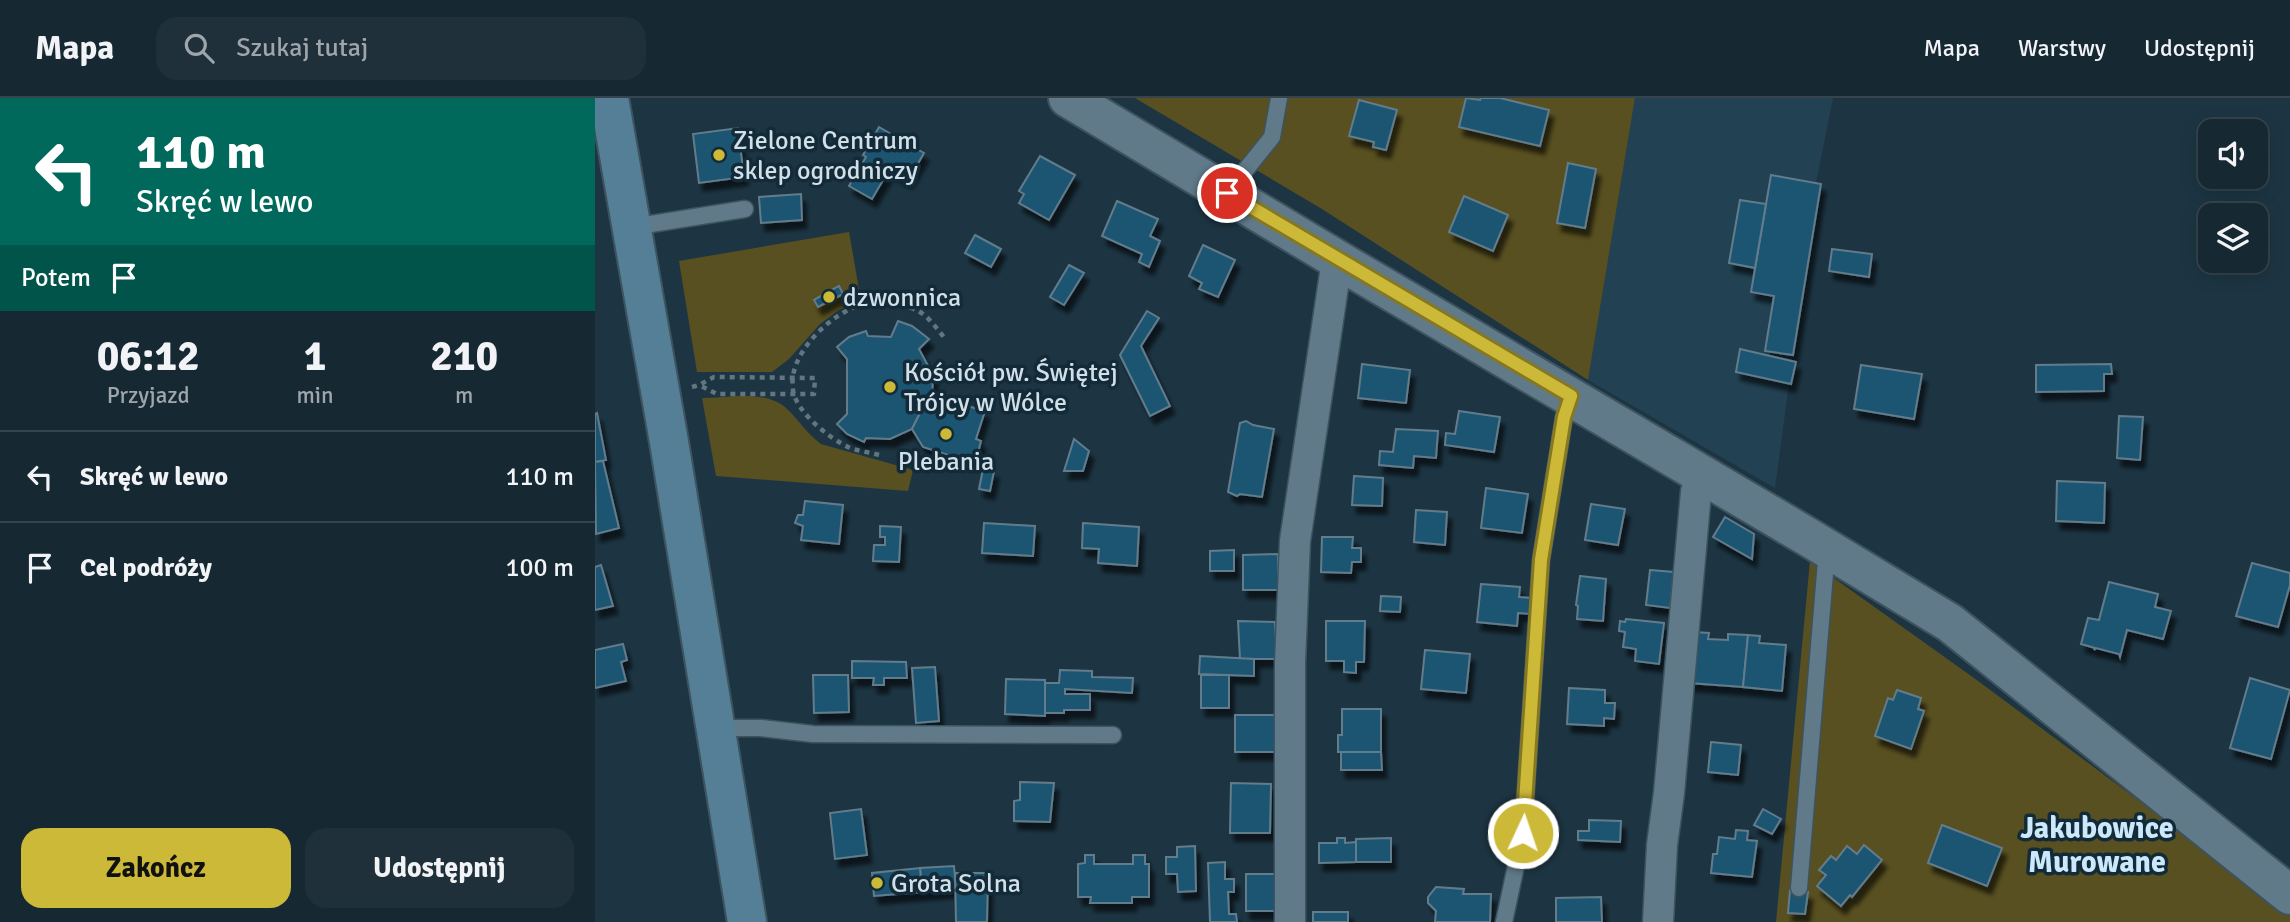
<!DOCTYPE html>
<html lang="pl">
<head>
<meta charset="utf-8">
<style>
	body { margin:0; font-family:Signika,sans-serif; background:#1f303a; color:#f1f3f6; height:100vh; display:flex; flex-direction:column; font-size:26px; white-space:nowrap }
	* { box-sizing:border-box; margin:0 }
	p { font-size:23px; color:#9ea6ac }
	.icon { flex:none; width:38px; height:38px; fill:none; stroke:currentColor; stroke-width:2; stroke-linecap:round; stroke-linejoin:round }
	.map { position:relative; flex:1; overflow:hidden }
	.panel { display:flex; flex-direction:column; background:#162832; width:595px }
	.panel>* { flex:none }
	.guide { background:#00695c; color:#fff; overflow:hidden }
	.tools { position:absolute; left:1603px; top:21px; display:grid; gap:14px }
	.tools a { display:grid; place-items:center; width:70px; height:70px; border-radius:14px; background:#162832; box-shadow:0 4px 18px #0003,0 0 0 2px #35444d; font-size:35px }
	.pin { position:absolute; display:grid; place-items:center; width:60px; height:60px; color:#fff; margin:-30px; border:4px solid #fff; border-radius:50%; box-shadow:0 2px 7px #0007 }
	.me { position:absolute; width:77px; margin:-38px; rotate:3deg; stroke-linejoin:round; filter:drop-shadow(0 0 5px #0008) }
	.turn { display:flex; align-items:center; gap:24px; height:147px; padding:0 21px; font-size:32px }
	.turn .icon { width:91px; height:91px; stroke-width:2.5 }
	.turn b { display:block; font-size:49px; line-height:60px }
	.then { display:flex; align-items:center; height:66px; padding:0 21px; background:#0003; gap:14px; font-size:26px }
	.eta { display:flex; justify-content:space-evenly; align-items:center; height:119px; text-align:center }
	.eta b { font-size:42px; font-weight:800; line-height:49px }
	.action { display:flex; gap:14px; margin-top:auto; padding:14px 21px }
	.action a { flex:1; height:80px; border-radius:21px; background:#ccb938; color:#111; font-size:28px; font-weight:800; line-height:80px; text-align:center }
	.action a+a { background:#1f303a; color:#f1f3f6 }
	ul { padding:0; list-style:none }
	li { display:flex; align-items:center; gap:21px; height:91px; padding:0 21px; border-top:2px solid #35444d }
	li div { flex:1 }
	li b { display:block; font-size:26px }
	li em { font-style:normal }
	header { display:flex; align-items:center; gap:42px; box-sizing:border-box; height:98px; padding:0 35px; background:#162832; border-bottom:2px solid #35444d }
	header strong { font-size:33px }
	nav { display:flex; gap:38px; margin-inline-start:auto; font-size:24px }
	.search { width:490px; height:63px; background:#1f303a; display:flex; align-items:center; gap:18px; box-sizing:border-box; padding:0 24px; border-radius:21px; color:#9ea6ac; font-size:26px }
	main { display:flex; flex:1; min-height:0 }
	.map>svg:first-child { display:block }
	.built { fill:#224253 }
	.green { fill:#585020 }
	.building { fill:#1c5471; stroke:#627c8c; stroke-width:2; filter:url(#shadow) }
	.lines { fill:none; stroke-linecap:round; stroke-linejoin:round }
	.service-casing { stroke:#3d535e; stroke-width:19 }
	.minor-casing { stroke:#3d535e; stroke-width:33 }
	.tertiary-casing { stroke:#3d535e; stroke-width:42 }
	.secondary-casing { stroke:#3d535e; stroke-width:42 }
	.path { stroke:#627682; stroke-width:4.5; stroke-dasharray:5 5; stroke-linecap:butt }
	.service { stroke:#607a8a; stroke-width:16 }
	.minor { stroke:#607a8a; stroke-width:30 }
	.tertiary { stroke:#607a8a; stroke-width:38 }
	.secondary { stroke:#547f97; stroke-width:38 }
	.route-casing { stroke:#857824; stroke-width:18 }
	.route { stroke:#ccb938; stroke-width:12 }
	.poi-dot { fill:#ccb938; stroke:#132b38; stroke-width:2.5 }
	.labels { text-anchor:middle; stroke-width:7; stroke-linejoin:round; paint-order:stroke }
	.poi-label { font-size:26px; fill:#d1dfe8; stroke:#132b38; text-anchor:start }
	.quarter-label { font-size:30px; font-weight:bold; fill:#cce9fb; stroke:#132b38 }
</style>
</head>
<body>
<header>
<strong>Mapa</strong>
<div class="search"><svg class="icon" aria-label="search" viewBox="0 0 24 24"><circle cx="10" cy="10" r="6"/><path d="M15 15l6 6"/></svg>Szukaj tutaj</div>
<nav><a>Mapa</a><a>Warstwy</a><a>Udostępnij</a></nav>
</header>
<main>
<section class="panel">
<div class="guide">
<div class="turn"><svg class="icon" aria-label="left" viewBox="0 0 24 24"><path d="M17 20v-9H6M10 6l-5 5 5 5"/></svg><div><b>110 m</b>Skręć w lewo</div></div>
<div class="then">Potem<svg class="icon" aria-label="arrive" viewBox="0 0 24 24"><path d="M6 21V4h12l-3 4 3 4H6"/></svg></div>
</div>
<div class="eta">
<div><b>06:12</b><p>Przyjazd</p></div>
<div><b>1</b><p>min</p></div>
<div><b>210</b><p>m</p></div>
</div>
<ul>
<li><svg class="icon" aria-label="left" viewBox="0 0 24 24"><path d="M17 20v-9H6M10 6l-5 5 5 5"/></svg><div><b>Skręć w lewo</b></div><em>110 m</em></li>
<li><svg class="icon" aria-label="arrive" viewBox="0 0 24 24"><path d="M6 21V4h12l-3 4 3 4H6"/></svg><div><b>Cel podróży</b></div><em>100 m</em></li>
</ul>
<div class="action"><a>Zakończ</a><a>Udostępnij</a></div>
</section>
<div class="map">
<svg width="1695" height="824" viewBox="0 0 1695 824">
	<defs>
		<filter id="shadow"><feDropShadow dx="4.5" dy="8" stdDeviation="2" flood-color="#0009"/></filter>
	</defs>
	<rect width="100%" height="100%" fill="#1d3543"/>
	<path class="built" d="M1040,0H1238L1220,90L1180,390L993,282Z"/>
	<g class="green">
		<path d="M540,0H1040L993,282L727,111Z"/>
		<path d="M254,134L265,197L262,204L244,212L225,226L194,261L177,274H102L84,163Z"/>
		<path d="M107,300C133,300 171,291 192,311C204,322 212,336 226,346L318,372L313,393L121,378Z"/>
		<path d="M1215,463L1379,580L1695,815V824H1181Z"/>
	</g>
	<g class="building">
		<path d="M871,0L885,2L886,0H905L954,12L945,48L864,29Z"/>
		<path d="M764,2L802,12L791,52L778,49L779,44L754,38Z"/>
		<path d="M284,29L329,55L313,83L294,72L277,101L254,88L271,59L268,57Z"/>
		<path d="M143,30L149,79L104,85L98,36Z"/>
		<path d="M445,58L480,77L454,122L424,105L429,96L424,93Z"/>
		<path d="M973,65L1001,71L990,130L962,125Z"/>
		<path d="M1176,77L1226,86L1198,257L1170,253L1179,198L1156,194Z"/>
		<path d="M206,96L207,122L166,125L164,99Z"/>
		<path d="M869,98L913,117L898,153L854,134Z"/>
		<path d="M1145,102L1171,106L1160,170L1134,165Z"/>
		<path d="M522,103L563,121L555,138L565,143L554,169L544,164L547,156L507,138Z"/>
		<path d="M380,137L406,151L396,169L370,155Z"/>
		<path d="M608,147L640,162L623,199L604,191L607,185L594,178Z"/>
		<path d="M1237,151L1277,156L1274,179L1234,173Z"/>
		<path d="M474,167L489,175L469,207L455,199Z"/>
		<path d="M244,188L248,196L223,209L219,202Z"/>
		<path d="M552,213L564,220L546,248L575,308L555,318L525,257Z"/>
		<path d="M303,223L317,228L334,241L324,251L338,277L337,302L332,301L317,331L295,341L271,340L269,344L252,336L242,326L252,316V261L242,249L254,239L271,233L273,238L296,239Z"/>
		<path d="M1145,251L1201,264L1196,286L1141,274Z"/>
		<path d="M767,266L815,272L811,305L763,300Z"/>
		<path d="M1516,266L1517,276H1509V293L1441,294V267Z"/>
		<path d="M1266,267L1327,276L1319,321L1259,311Z"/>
		<path d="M332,301L357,308L358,304L390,313L381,341L386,343L381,363L375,364L328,349L317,331Z"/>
		<path d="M864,313L905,319L899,354L850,347L851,335L860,336Z"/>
		<path d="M2,315L11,362L0,364V316Z"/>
		<path d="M1524,318L1548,319L1545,362L1522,360Z"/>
		<path d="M651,323L658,327L679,331L667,399L645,396L642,398L633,394L645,325Z"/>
		<path d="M801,331L843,333L841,360L819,358L818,370L784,367L785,353L798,354Z"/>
		<path d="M479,341L494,353L488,373H469Z"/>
		<path d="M8,363L24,430L1,436L0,364Z"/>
		<path d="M388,371L399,373L395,393L384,391Z"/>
		<path d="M759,378L788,380L787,408L757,407Z"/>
		<path d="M1462,383L1510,385L1509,425L1461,423Z"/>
		<path d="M891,390L933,396L927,435L886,430Z"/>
		<path d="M210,403L248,407L244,446L206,442L208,428L200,425L203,417H208Z"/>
		<path d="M996,406L1030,411L1023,447L990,442Z"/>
		<path d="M821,412L852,414L850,447L819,444Z"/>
		<path d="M1130,419L1159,436L1157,461L1118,439Z"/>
		<path d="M389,425L440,428L438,458L387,455Z"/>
		<path d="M488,425L544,429L542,468L503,465L504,451L487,450Z"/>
		<path d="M285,428L306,429L304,464L278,463L279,447H290V439H285Z"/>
		<path d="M727,439H758L757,450H766V464H757L756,475L726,474Z"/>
		<path d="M639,452V473H615V453Z"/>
		<path d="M683,456V492H648V457Z"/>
		<path d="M1657,465L1695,475V487L1683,529L1641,518Z"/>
		<path d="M6,467L18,508L0,512V469Z"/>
		<path d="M1055,472L1079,474L1075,510L1051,507Z"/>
		<path d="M985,478L1011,481L1008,523L982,521L983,508L981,507Z"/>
		<path d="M1514,484L1563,496L1560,509L1576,513L1568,541L1532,532L1525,559L1524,556L1501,550L1499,552L1500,550L1486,546L1493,520L1504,522Z"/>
		<path d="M886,486L925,489L924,499L937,500L936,516L923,515L922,528L882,524Z"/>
		<path d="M786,498L806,499L805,514L785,513Z"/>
		<path d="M1031,521L1069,525L1064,566L1040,563L1041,551L1028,549L1030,534L1024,533L1025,523L1030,524Z"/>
		<path d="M643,523L680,524L682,561H645Z"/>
		<path d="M731,523H770L769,564H761V575L749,574V563H731Z"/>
		<path d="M1099,534L1114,535L1113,541L1133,542V536L1153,537L1148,589L1094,585Z"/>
		<path d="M1153,537L1165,538L1164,545L1191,547L1187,593L1148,589Z"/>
		<path d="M28,546L32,562L26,564L31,583L0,590V552Z"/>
		<path d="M830,552L875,556L871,595L826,591Z"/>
		<path d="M605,558L659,561V578L604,576Z"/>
		<path d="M257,563L311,564L312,580H289V587H278L279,580H257Z"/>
		<path d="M340,569L344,623L321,625L317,570Z"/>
		<path d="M465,572L497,573V579L538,580L537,595L470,591V596H495V612H469V615H450V585H464Z"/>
		<path d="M218,577H253L254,614L219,615Z"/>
		<rect x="606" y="577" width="28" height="33"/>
		<path d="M1655,580L1695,592L1676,661L1635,650Z"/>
		<path d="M411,581L450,582V618L410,616Z"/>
		<path d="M974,590L1010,592V605H1020L1019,621L1009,620V628L972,626Z"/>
		<path d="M1302,592L1326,600L1323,611L1329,613L1316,651L1280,638L1293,600L1298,602Z"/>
		<path d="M747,611H786V654H743V637H747Z"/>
		<path d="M640,617H681L680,654H640Z"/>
		<path d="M1116,644L1146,647L1143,677L1113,674Z"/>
		<path d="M746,654H786L787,672H746Z"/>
		<path d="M425,684L459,685L455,724L419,723V703L425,702Z"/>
		<path d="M636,685L676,686L675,735H635Z"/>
		<path d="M266,711L272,757L240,761L235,715Z"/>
		<path d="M1168,711L1186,721L1177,736L1159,727Z"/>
		<path d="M994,722L1026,723L1025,744L983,742V733H994Z"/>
		<path d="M1347,727L1407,750L1392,788L1333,765Z"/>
		<path d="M1141,732L1153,733L1152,742L1162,743L1157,779L1116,775L1118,756H1122L1124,739L1140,741Z"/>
		<path d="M742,740H750V745L761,744V764L724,765V745H742Z"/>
		<path d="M796,740V764H761V741Z"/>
		<path d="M1269,747L1287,762L1257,799L1255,797L1246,808L1222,788L1231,777L1224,772L1236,758L1241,762L1252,748L1262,756Z"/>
		<path d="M600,748L601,793L583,794L582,776H571V759H582V749Z"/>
		<path d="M490,757H499V766H538V757H550V766H554V799H537V805H495L496,799H483V766L490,765Z"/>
		<path d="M630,764V781H639V794H633L634,816H641L642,824H615L613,765Z"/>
		<path d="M359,768L361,791L327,794L325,770Z"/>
		<path d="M325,770L327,794L279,798L277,775Z"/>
		<path d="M360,775H393L392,824H361Z"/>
		<path d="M651,776H684L683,813H651Z"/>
		<path d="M841,789L869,791L868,796H896L895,824H840L841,813L833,805V799Z"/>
		<path d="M1195,792L1213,794L1210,816L1193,815Z"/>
		<path d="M1006,799L1007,824H961V800Z"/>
		<rect x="718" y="814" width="35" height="10"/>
	</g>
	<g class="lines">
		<g class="service-casing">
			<g id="service">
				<path d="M632,95L677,39L684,0"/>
				<path d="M37,129L150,111"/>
				<path d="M121,630H166L218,636L518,637"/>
				<path d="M1204,790L1232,451"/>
				<path d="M909,824L928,735L946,462L969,319L975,300"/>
			</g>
		</g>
		<g class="minor-casing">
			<g id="minor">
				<path d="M695,824V565L700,443L742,162"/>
				<path d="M1063,824L1067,747L1074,695L1101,394L1106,375"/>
			</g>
		</g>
		<g class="tertiary-casing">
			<path id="tertiary" d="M473,0L753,168L1213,439L1355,525L1695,797"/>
		</g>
		<g class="secondary-casing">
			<path id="secondary" d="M14,0L74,344L152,824"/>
		</g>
		<g class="path">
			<path d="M97,289L104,287L119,279L220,280L219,296H122L104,287"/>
			<path d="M284,357C274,354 262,353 253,349C234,340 201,314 198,292C192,256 236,215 268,206C282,201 307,206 321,212C333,217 343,232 351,242"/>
		</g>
		<use href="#service" class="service"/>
		<use href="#minor" class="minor"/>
		<use href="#tertiary" class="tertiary"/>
		<use href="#secondary" class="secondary"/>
	</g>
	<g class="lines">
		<g class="route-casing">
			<path id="route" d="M632,95L976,298L969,319L946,462L928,735"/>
		</g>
		<use href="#route" class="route"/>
	</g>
	<g class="poi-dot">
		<circle cx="124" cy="57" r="7"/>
		<circle cx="234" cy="199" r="7"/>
		<circle cx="295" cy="289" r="7"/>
		<circle cx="351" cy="336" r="7"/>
		<circle cx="282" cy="785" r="7"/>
	</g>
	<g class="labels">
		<g class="poi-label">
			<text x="138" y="51">Zielone Centrum<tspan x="138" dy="30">sklep ogrodniczy</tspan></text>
			<text x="248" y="208">dzwonnica</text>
			<text x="309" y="283">Kościół pw. Świętej<tspan x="309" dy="30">Trójcy w Wólce</tspan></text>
			<text x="351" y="372" text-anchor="middle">Plebania</text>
			<text x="296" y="794">Grota Solna</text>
		</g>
		<g class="quarter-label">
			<text x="1502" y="740">Jakubowice<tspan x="1502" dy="34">Murowane</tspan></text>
		</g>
	</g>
</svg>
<div class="tools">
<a><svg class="icon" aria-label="sound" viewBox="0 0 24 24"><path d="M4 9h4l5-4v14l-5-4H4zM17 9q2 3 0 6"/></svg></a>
<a><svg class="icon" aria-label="layers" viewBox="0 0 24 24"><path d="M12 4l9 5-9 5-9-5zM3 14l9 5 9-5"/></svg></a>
</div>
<div class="pin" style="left:632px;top:95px;background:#d93025"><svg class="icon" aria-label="arrive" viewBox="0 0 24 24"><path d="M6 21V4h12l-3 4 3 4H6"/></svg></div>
<svg class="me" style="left:928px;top:735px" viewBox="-20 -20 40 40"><circle r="17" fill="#ccb938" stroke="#fff" stroke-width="3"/><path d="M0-11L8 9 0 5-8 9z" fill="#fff"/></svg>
</div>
</main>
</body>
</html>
